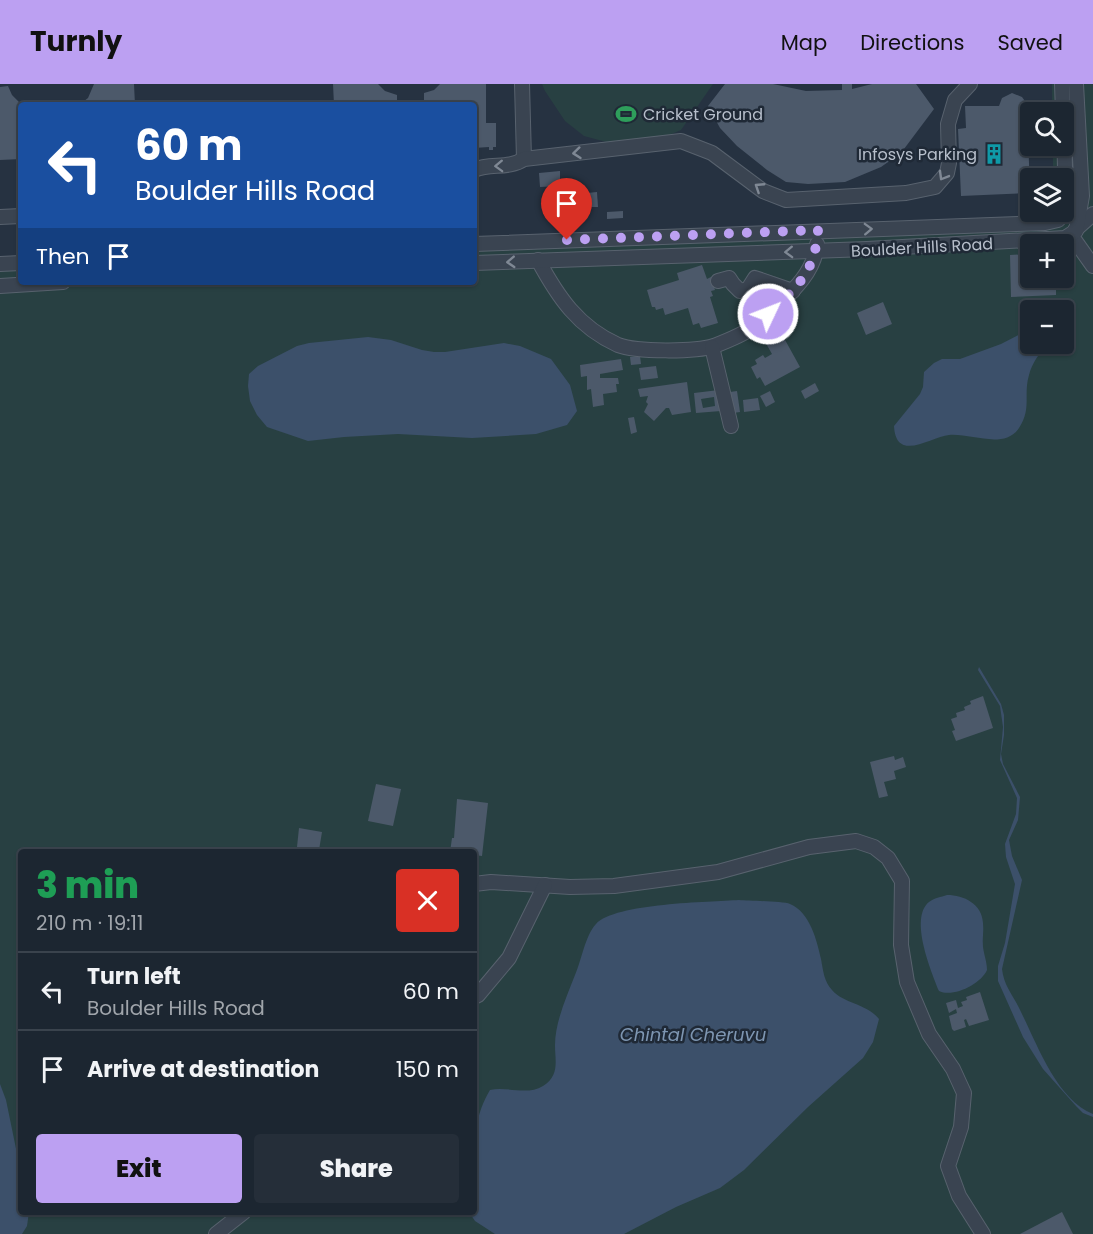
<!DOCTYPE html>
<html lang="en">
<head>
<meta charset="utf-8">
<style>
	body { margin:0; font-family:Poppins,sans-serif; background:#252e39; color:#f1f3f6; height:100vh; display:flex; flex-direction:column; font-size:22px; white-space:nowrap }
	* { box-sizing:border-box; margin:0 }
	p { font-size:20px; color:#a0a5ab }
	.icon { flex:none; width:33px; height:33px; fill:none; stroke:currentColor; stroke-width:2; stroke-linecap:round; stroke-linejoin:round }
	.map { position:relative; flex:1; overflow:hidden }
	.drawer { position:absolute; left:18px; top:765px; width:459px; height:366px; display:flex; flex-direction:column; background:#1c2631; border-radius:6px; box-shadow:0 2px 4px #0004,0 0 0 2px #3a434d }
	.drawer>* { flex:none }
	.top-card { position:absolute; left:18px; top:18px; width:459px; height:183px; border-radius:6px; box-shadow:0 2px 4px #0004,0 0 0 2px #3a434d; background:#1a4fa0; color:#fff; overflow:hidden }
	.controls { position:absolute; left:1020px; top:18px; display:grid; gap:12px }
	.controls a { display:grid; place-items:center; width:54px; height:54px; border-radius:6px; background:#1c2631; box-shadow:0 2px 4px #0004,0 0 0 2px #3a434d; font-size:30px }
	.pin { position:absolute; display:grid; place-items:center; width:51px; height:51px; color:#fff; margin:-62px -26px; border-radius:50% 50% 50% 0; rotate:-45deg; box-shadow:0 0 6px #0007 }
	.pin .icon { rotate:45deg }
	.me { position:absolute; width:66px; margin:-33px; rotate:47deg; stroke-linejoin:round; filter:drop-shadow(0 0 4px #0008) }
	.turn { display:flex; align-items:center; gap:21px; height:126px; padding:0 18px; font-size:27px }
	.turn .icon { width:78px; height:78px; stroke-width:2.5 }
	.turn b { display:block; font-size:42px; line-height:51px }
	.then { display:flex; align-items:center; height:57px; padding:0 18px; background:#0003; gap:12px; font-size:22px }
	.round { display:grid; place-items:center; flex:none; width:63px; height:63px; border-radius:6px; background:#252e39 }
	.headline { display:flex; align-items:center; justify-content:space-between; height:102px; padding:0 18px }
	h1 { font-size:36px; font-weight:800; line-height:45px; color:#1e9e55 }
	.cta { display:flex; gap:12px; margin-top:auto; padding:12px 18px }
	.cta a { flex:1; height:69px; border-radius:6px; background:#bca0f2; color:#111; font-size:24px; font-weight:800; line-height:69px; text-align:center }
	.cta a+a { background:#252e39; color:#f1f3f6 }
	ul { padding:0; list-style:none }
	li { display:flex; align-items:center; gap:18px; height:78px; padding:0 18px; border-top:2px solid #3a434d }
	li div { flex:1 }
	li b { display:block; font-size:22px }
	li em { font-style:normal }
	header { display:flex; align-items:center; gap:36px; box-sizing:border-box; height:84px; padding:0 30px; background:#bca0f2; color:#111 }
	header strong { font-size:28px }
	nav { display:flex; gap:33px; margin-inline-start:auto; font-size:21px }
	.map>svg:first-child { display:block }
	.green { fill:#284042; fill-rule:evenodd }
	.water { fill:#3c506a }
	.building { fill:#4c596a; fill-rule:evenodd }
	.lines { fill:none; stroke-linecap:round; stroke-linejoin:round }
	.minor-casing { stroke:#58626e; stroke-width:16 }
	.minor { stroke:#3a4451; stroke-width:14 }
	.oneway { stroke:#7f8894 }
	.route { stroke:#bca0f2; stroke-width:10; stroke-dasharray:0 18 }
	.labels { text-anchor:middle; stroke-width:5; stroke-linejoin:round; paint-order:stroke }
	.poi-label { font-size:16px; fill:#b7bfcb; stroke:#1f2936; text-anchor:start }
	.street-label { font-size:16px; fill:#b7bfcb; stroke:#1f2936 }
	.water-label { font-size:18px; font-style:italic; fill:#7e96b2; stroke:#1f2936 }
</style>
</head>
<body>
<header>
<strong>Turnly</strong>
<nav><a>Map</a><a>Directions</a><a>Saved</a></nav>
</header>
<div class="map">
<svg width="1093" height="1150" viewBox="0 0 1093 1150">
	<rect width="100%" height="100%" fill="#263241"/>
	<g class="green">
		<path d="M542,0H713L681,46L667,52L610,59L584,52L565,37L545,7Z"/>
		<path d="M1052,0H1093V1150H0V173H21V198H474V156L1054,134L1053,128H1064V94H1053V62H1064V28H1052ZM1030,160H1064V194H1030ZM1030,226H1064V260H1030ZM21,768H474V1128H21Z"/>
	</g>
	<g class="water">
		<path d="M1030,245V260H1048C1040,268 1032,279 1029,291C1023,311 1032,324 1019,344C1004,366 971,349 949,351C932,352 896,380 894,342L920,310L923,303L924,288L934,279L942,275H960L1001,260Z"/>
		<path d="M368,253L391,256L422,266L434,268H445L504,259L520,262L551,275L570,301L577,327L567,341L536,350L472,354L398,350L344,353L308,357L267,343L257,331L250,317L248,302L249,290L258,282L297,262L309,259Z"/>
		<path d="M979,583L1001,620L1004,631V651L1001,670L1003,680L1020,713L1018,736L1009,756L1012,772L1022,796L1002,885C1004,903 1014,912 1021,928C1037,960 1057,1016 1093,1030V1033L1083,1029L1076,1022L1043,985L1023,953L998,897V882L1005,859L1015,800L1006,773L1005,760L1016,730L1017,714L1000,676L1003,643L1000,622L978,586Z"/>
		<path d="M947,811C964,811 982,820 983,839C984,847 982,855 983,863C984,871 987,878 987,886C981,900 953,914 939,907C931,887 909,834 929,818C934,814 941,813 947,811Z"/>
		<path d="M739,816C749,817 783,817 790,820C810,828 817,857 821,875C823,886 824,898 832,906C844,920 866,919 879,935L873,958L863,974L808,1023L744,1086L720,1104L676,1123L624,1150H495L475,1137L469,1128H474C474,1087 468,1042 490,1006C507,1002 527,1012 543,1002C560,991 555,977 555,961C555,938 567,912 575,891C582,875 585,852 596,840C615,819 710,818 739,816Z"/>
		<path d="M0,1000L6,1016L21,1089V1128H29L27,1142L22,1150H0Z"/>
	</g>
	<g class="building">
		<path d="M94,0H134L135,21H79L88,14Z"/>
		<path d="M333,0H378L385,7L397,11V18L424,17V9L434,6L440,0H486V39H496V63H493V66H489V63L474,64V21H334Z"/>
		<path d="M725,0H773L806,7L842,6V0H852V5L872,0H916L934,25L901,69L881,83L845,98L808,100L786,98L767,86L737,62L720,44L708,22Z"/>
		<path d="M8,2L12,11L21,20V75L0,76V3Z"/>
		<path d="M1012,9L1022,13L1027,20L1030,109L961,112L958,45L966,44L965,22H999L1002,14Z"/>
		<path d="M560,87V102L540,103L539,89Z"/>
		<path d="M563,104H570L571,118H564Z"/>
		<path d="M597,108L598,123H588L587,109Z"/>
		<path d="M571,119L572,129L565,130L564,120Z"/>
		<path d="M623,127V134L607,135V128Z"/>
		<path d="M1030,170V194H1056V211L1011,213L1010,171Z"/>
		<path d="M702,181L707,195L711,193L715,206L711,207L713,212L710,213L718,239L701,244L699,239L693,241L688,224L665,231L663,224L656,226L655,223H652L647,206L679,196L677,189Z"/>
		<path d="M883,218L892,240L866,251L857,229Z"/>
		<path d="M779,245L800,283L765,302L760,293L757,295L751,283L757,280L755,276L763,271L765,274L772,270L764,256L768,254L767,252Z"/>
		<path d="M640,272L641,280L631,281L630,273Z"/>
		<path d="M621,275L623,286L600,290V294H618L619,300H616L617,308L603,310L604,321L593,323L591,305L587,306V292L581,293L580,281Z"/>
		<path d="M656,282L658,294L641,296L639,284Z"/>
		<path d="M687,298L691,328L672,331L669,324H666L654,337L644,328L648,320L646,318L648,312L640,313L638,305Z"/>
		<path d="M815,299L819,307L805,315L801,307Z"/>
		<path d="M719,306L721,327L696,329L694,309ZM714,313L715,322L703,324L701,315Z"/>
		<path d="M737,307L740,328L733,329L730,308Z"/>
		<path d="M770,307L775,318L766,323L760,312Z"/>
		<path d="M758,314L760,326L744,328L743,316Z"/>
		<path d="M634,333L637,348L631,350L628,334Z"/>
		<path d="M983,612L993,644L956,657L952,647L955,646L951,635L957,633L956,629L965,626L964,623L971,620L970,617Z"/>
		<path d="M894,672L895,676L903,673L906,683L894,687L896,695L884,698L888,712L879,714L870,678Z"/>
		<path d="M376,700L401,705L393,742L368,737Z"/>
		<path d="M457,715L488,719L482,772L474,771V768H450L452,754H454Z"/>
		<path d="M299,744L322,748L319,766L297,763Z"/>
		<path d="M980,908L989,936L969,942L966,935L964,936L966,943L954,947L952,945L949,932L957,929L956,925L949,929L946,919L956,916L958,924L963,922L961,918L967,916L966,913Z"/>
		<path d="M1062,1128L1073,1150H1020Z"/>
	</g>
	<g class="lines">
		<g class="minor-casing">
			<g id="minor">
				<path d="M522,0L524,75"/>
				<path d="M1062,0L1063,28"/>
				<path d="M474,86C491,78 507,86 524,75L681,57L712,69L763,107L786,116L906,109L935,103L947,89L949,79L948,40L955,16L970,0"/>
				<path d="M0,133L21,132"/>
				<path d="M1075,146L1093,130"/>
				<path d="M1071,151L1093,182"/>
				<path d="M474,160L1045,139L1058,136L1066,127L1064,42"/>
				<path d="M538,176C558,213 578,243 618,261C636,268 695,268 714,262C727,257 744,250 755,242C761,238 766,232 772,227C791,209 815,188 817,160"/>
				<path d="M474,179L867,165L1065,154L1076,147L1082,112L1076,0"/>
				<path d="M0,180L21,179"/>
				<path d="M718,197L729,194L733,200L740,207L748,205L755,194L793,207"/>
				<path d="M0,202L63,198"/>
				<path d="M712,263L731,342"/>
				<path d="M474,800L491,798L570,803L614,802L718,788L809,763L856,757L874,763L888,774L902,797L901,861L907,898L929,950L953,985L964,1009L961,1043L948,1082L959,1112L983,1150"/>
				<path d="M474,913L478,911L509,874L545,801"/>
				<path d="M216,1150L244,1128"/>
			</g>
		</g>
		<use href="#minor" class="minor"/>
	</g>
	<defs><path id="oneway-chevron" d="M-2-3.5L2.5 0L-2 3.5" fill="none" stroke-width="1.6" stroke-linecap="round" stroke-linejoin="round" transform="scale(1.5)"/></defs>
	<g class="oneway">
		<use href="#oneway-chevron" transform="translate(577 69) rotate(174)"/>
		<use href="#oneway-chevron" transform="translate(499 82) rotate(178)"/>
		<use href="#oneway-chevron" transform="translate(943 92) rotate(120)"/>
		<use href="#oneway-chevron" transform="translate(759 103) rotate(-147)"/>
		<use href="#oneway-chevron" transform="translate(868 145) rotate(-2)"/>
		<use href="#oneway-chevron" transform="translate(789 168) rotate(178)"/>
		<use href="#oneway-chevron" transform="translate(511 178) rotate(177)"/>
	</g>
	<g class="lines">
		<path class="route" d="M567,156L818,146C815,189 797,203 768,230"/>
	</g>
	<defs>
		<g id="stadium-bare" transform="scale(1.62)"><path d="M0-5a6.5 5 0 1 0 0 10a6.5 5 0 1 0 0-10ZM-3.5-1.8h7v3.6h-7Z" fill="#2e9e5b" stroke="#1f2936" stroke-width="2.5" paint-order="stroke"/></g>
		<g id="building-bare" transform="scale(1.62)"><path d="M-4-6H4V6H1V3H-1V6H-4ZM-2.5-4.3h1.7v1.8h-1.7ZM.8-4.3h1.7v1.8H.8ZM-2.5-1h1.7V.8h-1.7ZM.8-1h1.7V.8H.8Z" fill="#0f9aa8" stroke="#1f2936" stroke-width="2.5" paint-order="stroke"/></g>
	</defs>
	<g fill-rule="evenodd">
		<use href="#stadium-bare" x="626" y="30"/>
		<use href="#building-bare" x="994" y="70"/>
	</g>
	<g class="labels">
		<g class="poi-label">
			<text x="643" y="36">Cricket Ground</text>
			<text x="977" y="76" text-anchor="end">Infosys Parking</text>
		</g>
		<g class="street-label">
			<text transform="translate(922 163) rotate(-3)" y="6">Boulder Hills Road</text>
		</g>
		<g class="water-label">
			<text x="693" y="957">Chintal Cheruvu</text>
		</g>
	</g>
</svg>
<div class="controls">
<a><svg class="icon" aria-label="search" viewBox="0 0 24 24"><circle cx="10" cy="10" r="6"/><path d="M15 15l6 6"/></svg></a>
<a><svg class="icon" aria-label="layers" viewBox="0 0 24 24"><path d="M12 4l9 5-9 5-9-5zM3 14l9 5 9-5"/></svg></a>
<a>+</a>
<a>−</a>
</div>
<div class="pin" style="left:567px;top:156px;background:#d93025"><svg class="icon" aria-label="arrive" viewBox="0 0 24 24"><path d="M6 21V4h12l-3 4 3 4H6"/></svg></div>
<svg class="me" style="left:768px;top:230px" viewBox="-20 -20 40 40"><circle r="17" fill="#bca0f2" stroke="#fff" stroke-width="3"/><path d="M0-11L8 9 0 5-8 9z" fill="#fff"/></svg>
<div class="top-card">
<div class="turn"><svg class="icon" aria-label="left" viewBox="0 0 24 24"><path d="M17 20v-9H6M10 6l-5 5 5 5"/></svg><div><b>60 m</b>Boulder Hills Road</div></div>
<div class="then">Then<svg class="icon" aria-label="arrive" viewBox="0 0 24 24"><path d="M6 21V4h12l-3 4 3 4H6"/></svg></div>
</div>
<section class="drawer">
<div class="headline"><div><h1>3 min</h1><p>210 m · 19:11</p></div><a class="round" style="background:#d93025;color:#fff"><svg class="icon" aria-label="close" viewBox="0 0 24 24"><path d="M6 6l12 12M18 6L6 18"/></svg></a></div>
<ul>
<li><svg class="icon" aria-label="left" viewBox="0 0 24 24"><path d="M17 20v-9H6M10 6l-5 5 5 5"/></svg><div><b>Turn left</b><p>Boulder Hills Road</p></div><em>60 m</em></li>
<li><svg class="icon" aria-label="arrive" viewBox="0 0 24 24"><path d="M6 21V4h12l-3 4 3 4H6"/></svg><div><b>Arrive at destination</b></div><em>150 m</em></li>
</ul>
<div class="cta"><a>Exit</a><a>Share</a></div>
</section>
</div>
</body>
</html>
